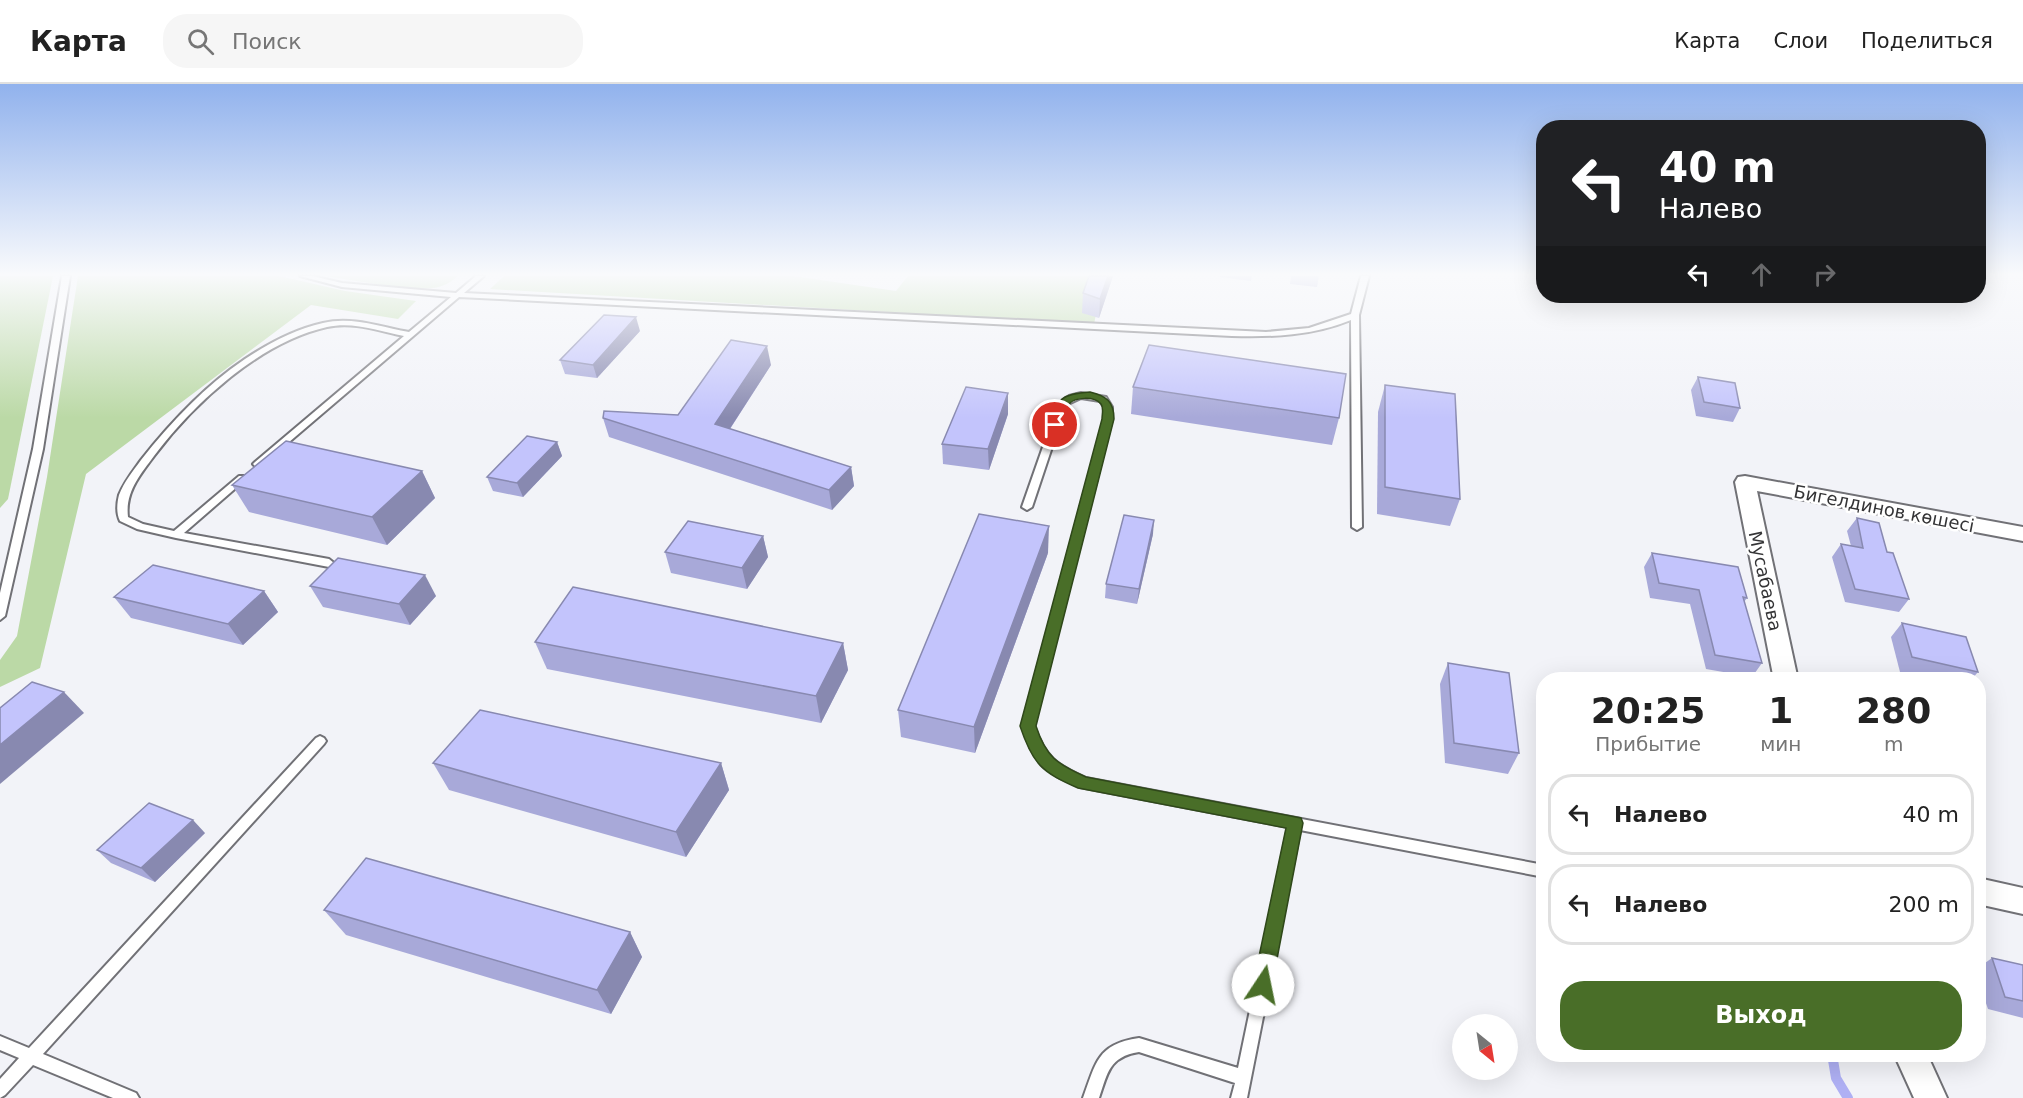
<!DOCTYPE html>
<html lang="ru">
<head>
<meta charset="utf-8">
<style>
	body { margin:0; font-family:"DejaVu Sans",sans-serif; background:#f6f6f6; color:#222; height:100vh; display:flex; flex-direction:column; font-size:22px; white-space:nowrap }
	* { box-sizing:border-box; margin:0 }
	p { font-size:20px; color:#767676 }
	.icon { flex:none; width:33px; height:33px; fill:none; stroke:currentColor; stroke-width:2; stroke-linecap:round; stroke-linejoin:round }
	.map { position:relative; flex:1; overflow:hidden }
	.panel { position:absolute; left:1536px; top:588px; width:450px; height:390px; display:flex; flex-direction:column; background:#fff; border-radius:24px; box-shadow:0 6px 24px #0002 }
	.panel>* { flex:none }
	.hud { position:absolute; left:1536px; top:36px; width:450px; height:183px; border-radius:24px; box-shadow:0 6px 24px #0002; background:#202124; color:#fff; overflow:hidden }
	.needle { width:39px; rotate:150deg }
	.controls { position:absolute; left:1452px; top:930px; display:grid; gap:12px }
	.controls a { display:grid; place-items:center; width:66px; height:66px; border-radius:50%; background:#fff; box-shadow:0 6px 24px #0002; font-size:30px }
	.pin { position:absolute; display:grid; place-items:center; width:51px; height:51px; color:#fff; margin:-26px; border:3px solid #fff; border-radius:50%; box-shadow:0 2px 6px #0007 }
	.me { position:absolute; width:66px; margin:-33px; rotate:11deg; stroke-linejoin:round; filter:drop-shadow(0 0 4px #0008) }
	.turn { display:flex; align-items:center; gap:21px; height:126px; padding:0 24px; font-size:27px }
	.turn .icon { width:78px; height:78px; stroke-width:2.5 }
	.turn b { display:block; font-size:42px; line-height:51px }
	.lanes { display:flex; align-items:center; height:57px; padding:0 24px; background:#0003; justify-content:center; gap:30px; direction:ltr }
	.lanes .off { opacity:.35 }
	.eta { display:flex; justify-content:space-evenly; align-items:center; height:102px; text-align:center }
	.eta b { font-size:36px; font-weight:700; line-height:42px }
	.action { display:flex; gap:12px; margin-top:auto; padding:12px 24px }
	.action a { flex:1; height:69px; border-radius:24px; background:#496e28; color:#fff; font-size:24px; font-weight:700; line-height:69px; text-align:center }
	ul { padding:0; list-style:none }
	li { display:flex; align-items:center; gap:18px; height:81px; margin:0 12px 9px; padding:0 12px; border:3px solid #e0e0e0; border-radius:24px }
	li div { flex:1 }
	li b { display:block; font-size:22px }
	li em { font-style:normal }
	header { display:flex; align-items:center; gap:36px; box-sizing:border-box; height:84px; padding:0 30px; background:#fff; border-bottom:2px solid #e0e0e0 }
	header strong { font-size:28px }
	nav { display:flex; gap:33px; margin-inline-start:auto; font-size:21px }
	.search { width:420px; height:54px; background:#f6f6f6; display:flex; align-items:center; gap:15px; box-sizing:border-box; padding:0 21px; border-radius:24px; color:#767676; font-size:22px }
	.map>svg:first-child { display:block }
	.green { fill:#bbd9a6 }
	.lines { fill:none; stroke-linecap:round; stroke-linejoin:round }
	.stream { stroke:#afb0f4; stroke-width:10 }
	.service-casing { stroke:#717176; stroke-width:4 }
	.minor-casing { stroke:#717176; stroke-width:4 }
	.service { fill:#fff; fill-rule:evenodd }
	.minor { fill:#fff; fill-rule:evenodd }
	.wall { fill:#a8a9d9 }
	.shaded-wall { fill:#8889b0 }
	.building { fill:#c3c4fc; stroke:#8889b0; stroke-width:1.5 }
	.route { fill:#496e28; stroke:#2f481a; stroke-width:1.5 }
	.labels { text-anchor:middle; stroke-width:5; stroke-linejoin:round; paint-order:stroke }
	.street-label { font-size:18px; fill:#343436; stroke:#fff }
</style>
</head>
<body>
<header>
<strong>Карта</strong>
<div class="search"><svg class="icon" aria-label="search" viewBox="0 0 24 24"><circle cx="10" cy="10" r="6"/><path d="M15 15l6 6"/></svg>Поиск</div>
<nav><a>Карта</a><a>Слои</a><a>Поделиться</a></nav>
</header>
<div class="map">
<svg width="2023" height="1014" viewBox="0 0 2023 1014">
	<rect width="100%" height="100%" fill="#f2f3f8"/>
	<g class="green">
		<path d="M0,192H53L8,415L0,424Z"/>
		<path d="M78,192H279L345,207L416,217L398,235L311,221L86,390L40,584L0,603V576L17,552L47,393Z"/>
		<path d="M326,192H458C451,198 443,203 433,204C403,206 357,197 326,192Z"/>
		<path d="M504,192H793L896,207L908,192H1089L1101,206L1094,240L490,205Z"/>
	</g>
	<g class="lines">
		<path class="stream" d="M1832,970L1836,994L1848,1014"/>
		<g class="service-casing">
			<g id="service">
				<path d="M62,192H70L43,365L5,532L0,536V509L33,365Z"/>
				<path d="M300,192H312L342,199L456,209L476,192H484L464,209L1266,248L1309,244L1351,230L1361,192H1369L1359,231L1362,443L1357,446L1352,443L1351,236C1312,252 1273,253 1232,252L459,213L261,382H255L253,380L255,378L404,252C379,247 353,237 327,243C260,258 194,319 154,372C140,391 125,408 128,433L143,440L174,447L239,392H245L247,394L245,396L184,449L329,475L334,479L333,481L329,483L176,454L137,445L120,437C116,429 117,419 119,411C124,398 133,387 141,376C171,338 205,302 245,275C269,259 296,245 323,239C352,232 381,243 409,248L451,213L342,203Z"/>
				<path d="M1081,309L1106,313L1112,323V335L1034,642C1045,673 1056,681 1086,694L1544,781V793L1300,746L1247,1014H1231L1235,999L1139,968C1109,973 1108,988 1099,1014H1083C1096,979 1097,960 1139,954L1238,984L1288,743L1080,703L1058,693L1043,682L1033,668L1022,642L1104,335V323L1100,317L1081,314L1066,321L1032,423L1027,426L1022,423L1058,320L1069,312Z"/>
				<path d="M320,652L324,654L326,657L324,660L43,970L136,1009L139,1014H113L33,981L5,1011L0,1014V995L19,974L0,966V952L29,964L316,654Z"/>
			</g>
		</g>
		<g class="minor-casing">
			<g id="minor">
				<path d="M1745,392L2023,443V457L1757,407L1798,596H1774L1735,398L1738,393Z"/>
				<path d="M1978,794L2023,804V830L1978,820Z"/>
				<path d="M1894,970H1927L1947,1014H1914Z"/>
			</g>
		</g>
		<use href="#service" class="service"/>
		<use href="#minor" class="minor"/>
	</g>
	<g class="wall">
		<path d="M1113,192L1099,234L1082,229L1083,209Z"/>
		<path d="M1220,192H1252L1251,197L1220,193Z"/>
		<path d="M1291,192H1319L1317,203L1290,200Z"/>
		<path d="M640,247L597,294L565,290L560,276Z"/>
		<path d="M771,281L730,345L851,383L854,402L832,426L609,353L603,334L678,331Z"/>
		<path d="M1698,293L1740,324L1733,338L1696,332L1691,306Z"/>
		<path d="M1385,301L1460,415L1450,442L1377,430L1378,328Z"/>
		<path d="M1133,303L1339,334L1332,361L1131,330Z"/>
		<path d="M1008,309V330L989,386L943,380L942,360Z"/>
		<path d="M557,358L562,372L523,413L493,407L487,393Z"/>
		<path d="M422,387L435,414L387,461L249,428L232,401Z"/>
		<path d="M1857,434L1887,468L1909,515L1899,528L1845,518L1832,473L1841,460L1851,462L1847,447Z"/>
		<path d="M1153,450L1137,520L1105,514L1106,500Z"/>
		<path d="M763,452L768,473L747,505L671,489L665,468Z"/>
		<path d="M1048,469L975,669L901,653L898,626Z"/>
		<path d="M1652,469L1747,514L1744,518L1762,579L1752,593L1706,585L1690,520L1650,514L1644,483Z"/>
		<path d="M310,502L436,512L410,541L323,523Z"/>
		<path d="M264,507L278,528L243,561L131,534L114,513Z"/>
		<path d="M1902,539L1978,588L1971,596H1935L1900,588L1891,553Z"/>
		<path d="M535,558L843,559L848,586L821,639L547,585Z"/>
		<path d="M1448,579L1519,669L1508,690L1445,679L1440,600Z"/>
		<path d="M433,679H721L729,706L686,773L449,706Z"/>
		<path d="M205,749L155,798L111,779L97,766Z"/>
		<path d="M324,826L630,848L642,873L611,930L346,851Z"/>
		<path d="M1992,874L2023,881V934L1988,925L1978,896V884Z"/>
	</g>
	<g class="shaded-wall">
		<path d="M1108,192H1113L1099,234L1100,215Z"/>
		<path d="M636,233L640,247L597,294L593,281Z"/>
		<path d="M767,262L771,281L720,360L715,340Z"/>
		<path d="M1008,309V330L989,386L988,365Z"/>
		<path d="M557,358L562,372L523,413L517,399Z"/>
		<path d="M851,383L854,402L832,426L829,406Z"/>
		<path d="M422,387L435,414L387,461L372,433Z"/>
		<path d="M1154,436L1153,450L1137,520L1139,505Z"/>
		<path d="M1049,442L1048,469L975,669L974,643Z"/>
		<path d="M763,452L768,473L747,505L742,484Z"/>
		<path d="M425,491L436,512L410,541L399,520Z"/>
		<path d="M264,507L278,528L243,561L228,540Z"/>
		<path d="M843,559L848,586L821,639L816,612Z"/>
		<path d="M64,608L84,629L0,700V661Z"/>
		<path d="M721,679L729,706L686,773L676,748Z"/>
		<path d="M193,736L205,749L155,798L141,784Z"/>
		<path d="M630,848L642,873L611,930L597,906Z"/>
	</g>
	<g class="building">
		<path d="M1089,192H1108L1100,215L1083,209Z"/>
		<path d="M604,231L636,233L593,281L560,276Z"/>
		<path d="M731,256L767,262L715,340L851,383L829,406L603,334L604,327L678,331Z"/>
		<path d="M1149,261L1346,290L1339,334L1133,303Z"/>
		<path d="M1698,293L1735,299L1740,324L1704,318Z"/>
		<path d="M1385,301L1455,310L1460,415L1385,403Z"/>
		<path d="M966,303L1008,309L988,365L942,360Z"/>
		<path d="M527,352L557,358L517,399L487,393Z"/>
		<path d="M286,357L422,387L372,433L232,401Z"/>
		<path d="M979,430L1049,442L974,643L898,626Z"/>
		<path d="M1124,431L1154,436L1139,505L1106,500Z"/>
		<path d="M1857,434L1879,439L1887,468L1893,469L1909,515L1855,505L1841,460L1863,464Z"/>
		<path d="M688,437L763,452L742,484L665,468Z"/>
		<path d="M1652,469L1738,483L1747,514L1743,513L1762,579L1715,571L1699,506L1659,499Z"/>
		<path d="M338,474L425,491L399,520L310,502Z"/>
		<path d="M153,481L264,507L228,540L114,513Z"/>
		<path d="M573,503L843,559L816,612L535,558Z"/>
		<path d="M1902,539L1966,553L1978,588L1912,573Z"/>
		<path d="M1448,579L1509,589L1519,669L1454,659Z"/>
		<path d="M32,598L64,608L0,661V624Z"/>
		<path d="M480,626L721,679L676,748L433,679Z"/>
		<path d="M149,719L193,736L141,784L97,766Z"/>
		<path d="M366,774L630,848L597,906L324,826Z"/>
		<path d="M1992,874L2023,881V917L2005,913Z"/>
	</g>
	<linearGradient id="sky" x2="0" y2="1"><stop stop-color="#91b2ed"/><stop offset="0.57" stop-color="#f9fafc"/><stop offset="1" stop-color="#f9fafc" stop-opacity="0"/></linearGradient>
	<rect width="2023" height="334" fill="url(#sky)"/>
	<path class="route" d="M1090,308C1106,312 1114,317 1114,335L1036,642C1046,673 1057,680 1086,693L1301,734L1303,739L1272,901L1269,908L1263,910L1256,908L1253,901L1286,744L1078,704C1042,688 1033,681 1020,642L1102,335C1102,330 1104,324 1101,320C1094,312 1075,313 1069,320C1064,326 1063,336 1059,343L1055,344L1049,341C1058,314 1061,310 1090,308Z"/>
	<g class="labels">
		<g class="street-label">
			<text transform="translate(1884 425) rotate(11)" y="6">Бигелдинов көшесі</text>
			<text transform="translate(1765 497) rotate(78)" y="6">Мусабаева</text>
		</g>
	</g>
</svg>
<div class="controls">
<a><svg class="needle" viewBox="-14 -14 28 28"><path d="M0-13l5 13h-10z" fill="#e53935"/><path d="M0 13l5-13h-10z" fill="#767676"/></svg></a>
</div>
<div class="pin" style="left:1055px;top:341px;background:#d93025"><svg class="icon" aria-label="arrive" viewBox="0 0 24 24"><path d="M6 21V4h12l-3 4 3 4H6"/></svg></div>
<svg class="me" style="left:1263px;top:901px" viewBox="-20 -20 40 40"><circle r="19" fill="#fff"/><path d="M0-13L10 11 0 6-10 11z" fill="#496e28"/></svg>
<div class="hud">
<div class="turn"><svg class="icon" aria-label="left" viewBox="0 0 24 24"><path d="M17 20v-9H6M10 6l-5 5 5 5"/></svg><div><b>40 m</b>Налево</div></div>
<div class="lanes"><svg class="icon" aria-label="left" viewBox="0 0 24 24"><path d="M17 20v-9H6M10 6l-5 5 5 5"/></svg><svg class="icon off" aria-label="ahead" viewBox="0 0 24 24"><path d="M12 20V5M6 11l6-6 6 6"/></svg><svg class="icon off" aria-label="right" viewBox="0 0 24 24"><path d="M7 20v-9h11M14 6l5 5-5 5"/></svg></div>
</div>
<section class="panel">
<div class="eta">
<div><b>20:25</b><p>Прибытие</p></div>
<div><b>1</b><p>мин</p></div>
<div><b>280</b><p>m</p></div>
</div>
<ul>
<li><svg class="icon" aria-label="left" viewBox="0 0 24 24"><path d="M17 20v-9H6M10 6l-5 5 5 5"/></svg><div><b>Налево</b></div><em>40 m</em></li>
<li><svg class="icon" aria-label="left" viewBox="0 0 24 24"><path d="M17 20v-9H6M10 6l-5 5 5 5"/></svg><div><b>Налево</b></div><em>200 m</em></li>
</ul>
<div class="action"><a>Выход</a></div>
</section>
</div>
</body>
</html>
